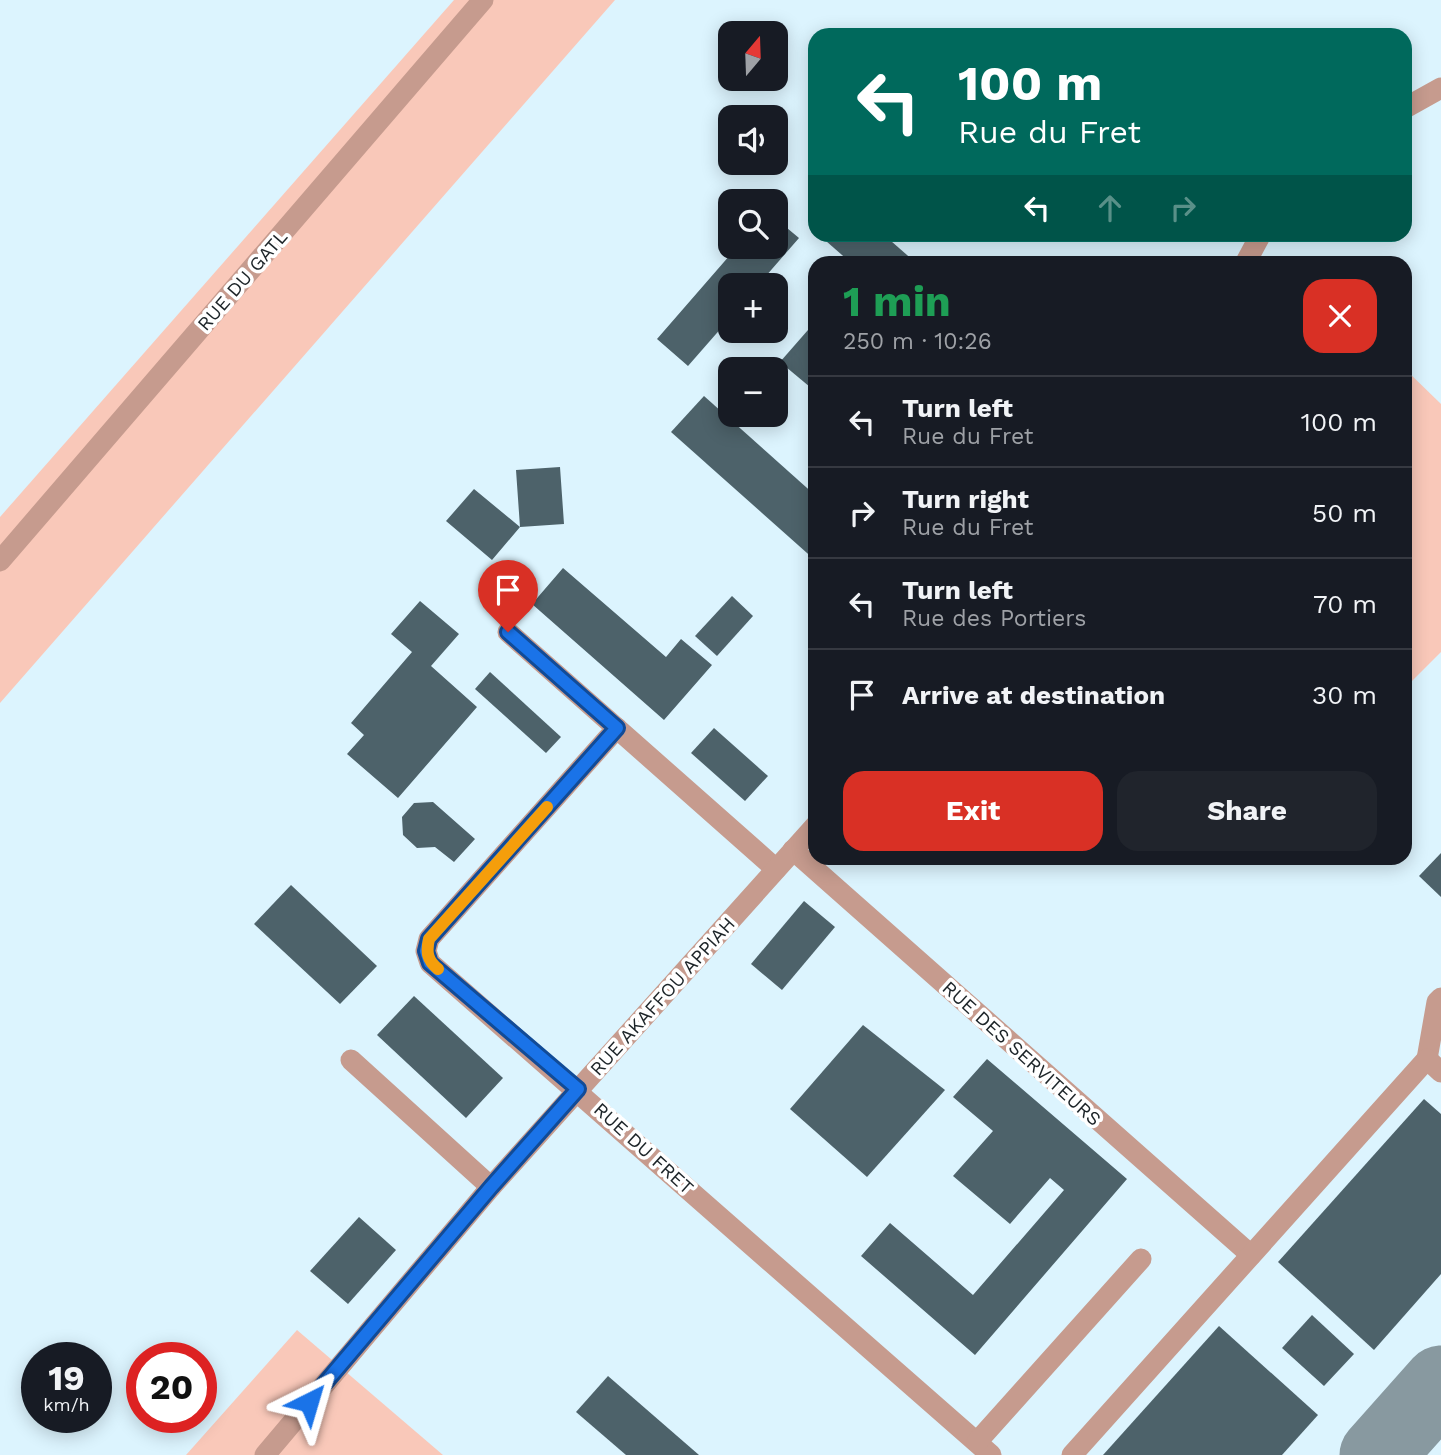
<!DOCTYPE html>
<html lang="en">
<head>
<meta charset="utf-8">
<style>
	body { margin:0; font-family:"Work Sans",sans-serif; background:#20242c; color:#f1f3f6; height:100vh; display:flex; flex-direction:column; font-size:26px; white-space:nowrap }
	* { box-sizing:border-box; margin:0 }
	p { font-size:23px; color:#9ea1a6 }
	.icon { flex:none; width:38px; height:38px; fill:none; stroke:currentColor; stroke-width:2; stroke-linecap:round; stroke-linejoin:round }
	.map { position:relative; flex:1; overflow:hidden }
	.details { position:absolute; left:808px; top:256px; width:604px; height:609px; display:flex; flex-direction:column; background:#171b24; border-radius:21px; box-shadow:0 4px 18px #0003 }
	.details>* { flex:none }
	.guide { position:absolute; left:808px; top:28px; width:604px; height:214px; border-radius:21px; box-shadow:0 4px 18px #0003; background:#00695c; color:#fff; overflow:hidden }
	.needle { width:46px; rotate:19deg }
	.tools { position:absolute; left:718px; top:21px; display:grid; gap:14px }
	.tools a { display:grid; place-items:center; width:70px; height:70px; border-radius:14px; background:#171b24; box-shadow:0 4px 18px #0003; font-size:35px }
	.speed { position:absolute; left:21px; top:1342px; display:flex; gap:14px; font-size:35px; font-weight:700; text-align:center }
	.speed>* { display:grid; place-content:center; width:91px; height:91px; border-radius:50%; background:#171b24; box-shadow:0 4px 18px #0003; line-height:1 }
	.speed small { font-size:18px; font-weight:400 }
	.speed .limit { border:10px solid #d22; background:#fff; color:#111 }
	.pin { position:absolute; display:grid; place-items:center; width:60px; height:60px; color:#fff; margin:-72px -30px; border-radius:50% 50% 50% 0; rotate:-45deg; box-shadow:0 0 7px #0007 }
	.pin .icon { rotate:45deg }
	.me { position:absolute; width:77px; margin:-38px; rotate:40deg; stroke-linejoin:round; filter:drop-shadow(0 0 5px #0008) }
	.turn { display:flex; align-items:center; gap:24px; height:147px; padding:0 35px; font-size:32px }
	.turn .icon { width:91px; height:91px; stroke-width:2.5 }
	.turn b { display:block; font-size:49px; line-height:60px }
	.lanes { display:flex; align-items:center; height:66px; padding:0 35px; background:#0003; justify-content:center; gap:35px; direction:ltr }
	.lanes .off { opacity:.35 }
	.round { display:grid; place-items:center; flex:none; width:74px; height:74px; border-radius:21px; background:#20242c }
	.summary { display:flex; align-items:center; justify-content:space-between; height:119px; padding:0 35px }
	h1 { font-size:42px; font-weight:700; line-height:52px; color:#1e9e55 }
	.cta { display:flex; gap:14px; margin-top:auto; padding:14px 35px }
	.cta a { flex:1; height:80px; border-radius:21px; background:#d93025; color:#fff; font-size:28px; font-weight:700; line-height:80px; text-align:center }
	.cta a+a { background:#20242c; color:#f1f3f6 }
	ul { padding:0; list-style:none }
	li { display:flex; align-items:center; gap:21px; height:91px; padding:0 35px; border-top:2px solid #363941 }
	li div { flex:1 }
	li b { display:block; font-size:26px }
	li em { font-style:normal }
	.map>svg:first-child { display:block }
	.green { fill:#f9c8b9 }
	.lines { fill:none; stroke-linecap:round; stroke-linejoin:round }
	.taxiway { stroke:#8899a0; stroke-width:75 }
	.building { fill:#4d626a }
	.minor { stroke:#c69b8e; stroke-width:21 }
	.route-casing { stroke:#114b97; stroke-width:18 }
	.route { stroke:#1a73e8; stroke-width:12 }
	.slow { stroke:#f59e0b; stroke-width:12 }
	.labels { text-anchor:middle; stroke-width:7; stroke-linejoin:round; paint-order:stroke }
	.street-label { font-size:19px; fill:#1c2428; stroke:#fff }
</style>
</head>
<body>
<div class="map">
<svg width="1441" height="1455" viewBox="0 0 1441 1455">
	<rect width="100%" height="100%" fill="#dcf4fe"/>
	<g class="green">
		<path d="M454,0H615L0,703V517Z"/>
		<path d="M1405,369L1441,404V652L1405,688Z"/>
		<path d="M297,1330L443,1455H186Z"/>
	</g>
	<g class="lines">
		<path class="taxiway" d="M1377,1455L1441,1383"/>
	</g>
	<g class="building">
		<path d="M775,218L799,238L758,285H730V318L688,366L657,339L737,247H775Z"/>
		<path d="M818,234H883L915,262H850Z"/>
		<path d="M808,330L816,337V392L780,362Z"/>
		<path d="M704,396L816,496V561L671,432Z"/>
		<path d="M560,467L564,524L520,527L492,560L446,521L474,489L520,527L516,470Z"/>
		<path d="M563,568L666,657L681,639L712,665L664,720L532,604Z"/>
		<path d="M732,596L753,616L717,656L695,636Z"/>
		<path d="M420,601L459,634L431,666L477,707L398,798L347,754L364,735L351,723L412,652L391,634Z"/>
		<path d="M490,672L561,737L546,753L475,689Z"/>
		<path d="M714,728L768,776L745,801L691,753Z"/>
		<path d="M433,802L475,839L454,862L435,847L417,848L403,835L402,817L414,803Z"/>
		<path d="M1441,853V897L1419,876Z"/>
		<path d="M291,885L377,966L340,1004L254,924Z"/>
		<path d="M804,901L835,927L782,990L751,964Z"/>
		<path d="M414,996L503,1078L466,1118L377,1035Z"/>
		<path d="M863,1025L945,1090L867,1177L790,1109Z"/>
		<path d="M987,1059L1127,1179L975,1355L861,1256L890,1223L973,1295L1064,1190L1050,1178L1010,1224L953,1176L993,1131L953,1097Z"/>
		<path d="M1424,1099L1441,1114V1274L1374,1350L1278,1262Z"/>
		<path d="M359,1217L396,1250L348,1304L310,1271Z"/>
		<path d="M1312,1315L1354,1354L1324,1386L1282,1348Z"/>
		<path d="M1219,1326L1318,1415L1282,1455H1103Z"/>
		<path d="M608,1376L699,1455H626L576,1412Z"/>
	</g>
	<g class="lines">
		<g class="minor">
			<path d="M1405,108L1441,88"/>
			<path d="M1246,262L1261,234"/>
			<path d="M0,561L483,0"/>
			<path d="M508,632L776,869"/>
			<path d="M617,728L429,939L426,951L430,963L991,1455"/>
			<path d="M793,850L1251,1255"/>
			<path d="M1427,1059L1437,1002L1441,998"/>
			<path d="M351,1060L491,1187"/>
			<path d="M977,1442L1141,1259"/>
			<path d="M265,1455L491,1187L816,825"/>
			<path d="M1072,1455L1427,1059L1441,1072"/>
		</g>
	</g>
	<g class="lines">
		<g class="route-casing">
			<path id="route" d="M309,1402L491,1187L578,1089L430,963L426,951L429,939L617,728L508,632"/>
		</g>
		<use href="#route" class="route"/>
		<path class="slow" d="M438,969C427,960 426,952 429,939L547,807"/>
	</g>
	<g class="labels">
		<g class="street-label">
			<text transform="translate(242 280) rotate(-49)" y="7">RUE DU GATL</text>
			<text transform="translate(662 996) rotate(-48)" y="7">RUE AKAFFOU APPIAH</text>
			<text transform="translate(1022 1053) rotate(42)" y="7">RUE DES SERVITEURS</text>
			<text transform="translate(644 1148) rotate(42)" y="7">RUE DU FRET</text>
		</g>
	</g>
</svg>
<div class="tools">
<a><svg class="needle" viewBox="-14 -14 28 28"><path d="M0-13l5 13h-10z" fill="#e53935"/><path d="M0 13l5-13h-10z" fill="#9ea1a6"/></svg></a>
<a><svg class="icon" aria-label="sound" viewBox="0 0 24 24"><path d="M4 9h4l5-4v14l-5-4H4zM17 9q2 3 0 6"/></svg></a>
<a><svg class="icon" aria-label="search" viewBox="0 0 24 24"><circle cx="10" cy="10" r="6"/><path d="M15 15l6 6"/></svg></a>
<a>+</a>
<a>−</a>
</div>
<div class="speed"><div>19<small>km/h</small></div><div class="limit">20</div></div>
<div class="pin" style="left:508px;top:632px;background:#d93025"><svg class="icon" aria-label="arrive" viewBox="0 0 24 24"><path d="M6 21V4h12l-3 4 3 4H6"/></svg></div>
<svg class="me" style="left:309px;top:1402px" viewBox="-20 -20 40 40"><path d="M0-17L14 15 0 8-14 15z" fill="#1a73e8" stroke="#fff" stroke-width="4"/></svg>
<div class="guide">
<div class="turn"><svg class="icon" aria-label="left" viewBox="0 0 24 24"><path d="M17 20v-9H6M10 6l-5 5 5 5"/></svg><div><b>100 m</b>Rue du Fret</div></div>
<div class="lanes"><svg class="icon" aria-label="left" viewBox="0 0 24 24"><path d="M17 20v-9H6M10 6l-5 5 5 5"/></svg><svg class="icon off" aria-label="ahead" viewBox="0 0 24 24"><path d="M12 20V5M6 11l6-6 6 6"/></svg><svg class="icon off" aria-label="right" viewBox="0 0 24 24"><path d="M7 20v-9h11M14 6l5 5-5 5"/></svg></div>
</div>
<section class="details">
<div class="summary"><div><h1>1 min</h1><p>250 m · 10:26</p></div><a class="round" style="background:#d93025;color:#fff"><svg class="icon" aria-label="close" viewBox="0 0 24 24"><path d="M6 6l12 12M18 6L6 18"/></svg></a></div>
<ul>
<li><svg class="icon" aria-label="left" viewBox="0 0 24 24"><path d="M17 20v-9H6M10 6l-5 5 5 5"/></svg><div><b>Turn left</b><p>Rue du Fret</p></div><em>100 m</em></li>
<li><svg class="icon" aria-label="right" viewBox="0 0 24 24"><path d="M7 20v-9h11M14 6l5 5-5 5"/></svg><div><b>Turn right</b><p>Rue du Fret</p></div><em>50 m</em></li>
<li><svg class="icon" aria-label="left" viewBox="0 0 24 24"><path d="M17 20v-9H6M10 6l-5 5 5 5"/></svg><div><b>Turn left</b><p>Rue des Portiers</p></div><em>70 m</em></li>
<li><svg class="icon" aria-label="arrive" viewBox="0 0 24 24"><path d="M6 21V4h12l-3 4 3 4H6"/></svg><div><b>Arrive at destination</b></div><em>30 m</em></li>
</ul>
<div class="cta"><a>Exit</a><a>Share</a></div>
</section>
</div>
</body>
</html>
